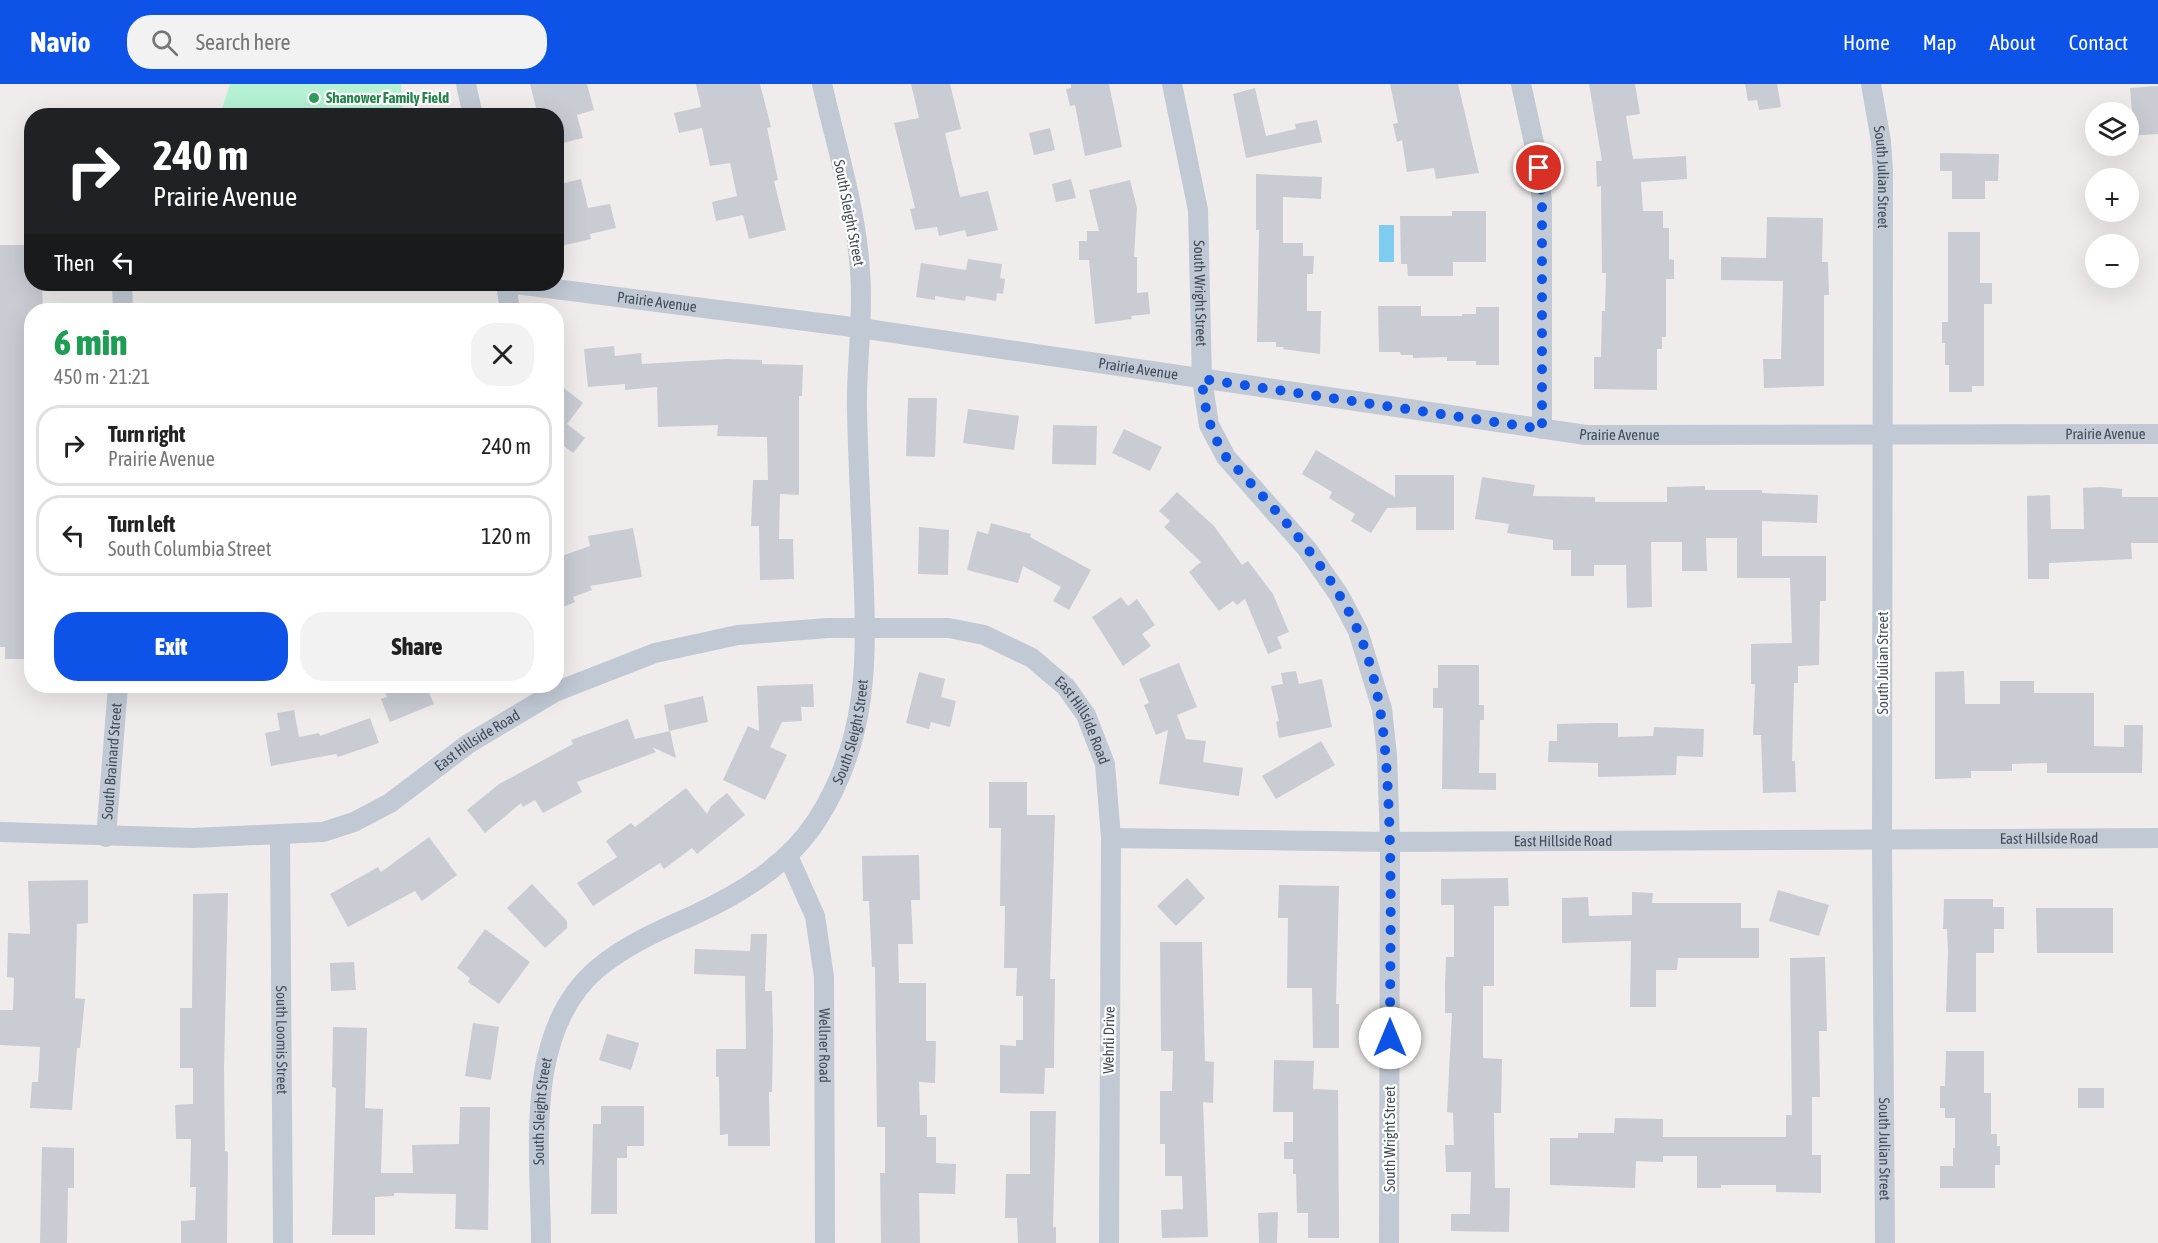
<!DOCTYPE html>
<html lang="en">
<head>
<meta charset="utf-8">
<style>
	body { margin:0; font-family:"Asap Condensed",sans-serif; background:#f2f2f2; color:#222; height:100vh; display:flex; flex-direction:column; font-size:22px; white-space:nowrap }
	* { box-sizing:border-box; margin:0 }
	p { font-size:20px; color:#767676 }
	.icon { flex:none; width:33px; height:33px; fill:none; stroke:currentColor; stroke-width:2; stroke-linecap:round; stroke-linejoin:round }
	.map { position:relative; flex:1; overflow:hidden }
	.details { position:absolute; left:24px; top:219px; width:540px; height:390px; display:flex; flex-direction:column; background:#fff; border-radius:24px; box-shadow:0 6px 24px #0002 }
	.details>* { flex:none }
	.top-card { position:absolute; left:24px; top:24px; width:540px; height:183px; border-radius:24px; box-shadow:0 6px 24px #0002; background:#202124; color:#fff; overflow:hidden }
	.tools { position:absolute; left:2085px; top:18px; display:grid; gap:12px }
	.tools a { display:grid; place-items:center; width:54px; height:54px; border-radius:50%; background:#fff; box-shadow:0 6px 24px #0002; font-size:30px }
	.pin { position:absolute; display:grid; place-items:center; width:51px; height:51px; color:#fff; margin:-26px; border:3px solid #fff; border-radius:50%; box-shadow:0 2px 6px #0007 }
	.me { position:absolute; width:66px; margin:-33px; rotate:0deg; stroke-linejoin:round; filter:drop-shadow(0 0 4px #0008) }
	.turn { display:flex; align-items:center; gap:21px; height:126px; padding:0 30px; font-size:27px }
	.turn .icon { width:78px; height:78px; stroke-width:2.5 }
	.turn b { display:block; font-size:42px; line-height:51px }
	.then { display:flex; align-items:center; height:57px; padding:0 30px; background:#0003; gap:12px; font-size:22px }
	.round { display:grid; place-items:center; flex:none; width:63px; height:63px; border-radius:24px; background:#f2f2f2 }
	.summary { display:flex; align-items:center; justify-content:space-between; height:102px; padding:0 30px }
	h1 { font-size:36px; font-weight:800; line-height:45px; color:#1e9e55 }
	.button { display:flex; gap:12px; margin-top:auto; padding:12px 30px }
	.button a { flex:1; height:69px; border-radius:24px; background:#0d53e7; color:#fff; font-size:24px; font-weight:800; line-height:69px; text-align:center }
	.button a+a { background:#f2f2f2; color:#222 }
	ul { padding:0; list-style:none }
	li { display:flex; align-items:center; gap:18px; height:81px; margin:0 12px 9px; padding:0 18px; border:3px solid #e0e0e0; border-radius:24px }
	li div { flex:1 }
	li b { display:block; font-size:22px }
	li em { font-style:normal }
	header { display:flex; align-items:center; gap:36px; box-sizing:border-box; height:84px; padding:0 30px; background:#0d53e7; color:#fff }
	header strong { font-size:28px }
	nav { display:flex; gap:33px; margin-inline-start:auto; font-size:21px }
	.search { width:420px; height:54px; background:#f2f2f2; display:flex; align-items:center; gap:15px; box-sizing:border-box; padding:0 21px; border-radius:24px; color:#767676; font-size:22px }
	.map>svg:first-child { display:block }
	.green { fill:#b5f1d3 }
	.water { fill:#7fccf1 }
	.building { fill:#caccd4 }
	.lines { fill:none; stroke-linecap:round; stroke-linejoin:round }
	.street { stroke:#c0c9d4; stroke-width:20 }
	.route { stroke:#0d53e7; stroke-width:10; stroke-dasharray:0 18 }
	.leisure-dot { fill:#2e9e5b; stroke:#fff; stroke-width:2 }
	.labels { text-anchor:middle; stroke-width:4.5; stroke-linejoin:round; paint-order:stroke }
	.leisure-label { font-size:15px; font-weight:bold; fill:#27864d; stroke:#fff; text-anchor:start }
	.street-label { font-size:15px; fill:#434c5a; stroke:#fff }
</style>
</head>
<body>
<header>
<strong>Navio</strong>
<div class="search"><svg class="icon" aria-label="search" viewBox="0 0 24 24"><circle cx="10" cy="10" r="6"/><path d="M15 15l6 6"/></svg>Search here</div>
<nav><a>Home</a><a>Map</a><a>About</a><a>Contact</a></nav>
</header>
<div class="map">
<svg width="2158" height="1159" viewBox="0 0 2158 1159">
	<rect width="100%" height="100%" fill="#efeceb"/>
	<path class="green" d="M230,0H401L403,31H220Z"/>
	<rect class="water" x="1379" y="141" width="15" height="37"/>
	<g class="building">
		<path d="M530,0H587L594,26L577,31L583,54L563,59L556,32H538Z"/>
		<path d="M696,0H760L771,43L767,44L778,96L774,97L786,146L749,155L743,131L716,137L712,118L737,112L730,79L710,82L702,44L679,49L674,29L701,23Z"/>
		<path d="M911,0H950L961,45L945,49L960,113L988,107L998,146L967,153L965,146L939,152L937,143L915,146L910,125L915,124L894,39L919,34Z"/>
		<path d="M1071,0H1109L1122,63L1085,72L1075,21L1070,22L1066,5L1071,4Z"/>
		<path d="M1390,0H1458L1479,89L1436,95L1434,84L1407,88L1402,56L1397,58L1393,40L1398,39Z"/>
		<path d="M1589,0H1635L1640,30L1626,32L1633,75L1686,72L1687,95L1641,98L1643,127H1663V144H1669V175L1674,176V195H1666V253H1662V265H1657V306L1594,305V273H1601L1602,227H1605L1606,189H1602L1601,102L1597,103L1596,77H1602Z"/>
		<path d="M1745,0H1777L1781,23L1759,26L1757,16L1748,17Z"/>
		<path d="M2158,2V50L2128,52V27H2132L2130,4Z"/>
		<path d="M1255,4L1266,52L1296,45L1295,40L1317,36L1322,58L1246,74L1233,10Z"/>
		<path d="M1050,44L1055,66L1034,71L1029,49Z"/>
		<path d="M1940,69L1999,70L1998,97H1985V115H1952V87H1940Z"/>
		<path d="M1256,90L1322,93L1321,115L1283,113V159H1303V172H1314L1313,190H1307V227H1321L1320,270L1283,265L1284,263H1276V258H1257L1259,146H1256Z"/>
		<path d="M581,95L588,124L610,120L616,144L590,150L591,155L561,162L556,141V114L563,112L560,100Z"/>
		<path d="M1071,95L1076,114L1056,118L1052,100Z"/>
		<path d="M1130,96L1137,124L1134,173H1137V209L1148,208L1150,230L1131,232L1132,235L1095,240L1089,176H1079V157H1087V147H1099L1089,106Z"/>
		<path d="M1452,127H1486V178H1453V192H1408L1407,180H1401L1400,132H1452Z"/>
		<path d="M1767,133L1823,134L1822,178H1828L1829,211H1824V302L1764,304L1763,275H1781L1783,197L1721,196V173L1766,174Z"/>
		<path d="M1948,148H1980V199H1992V220H1984V302H1972V308H1949V281H1945V259H1942V238H1948Z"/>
		<path d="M0,161H32V200H42L43,226H32L31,575H5V563H0Z"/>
		<path d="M968,175L1002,180L1000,194L1005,195L1003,210L997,209L996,217L966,212L965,217L935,212V216L916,213L921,179L966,186Z"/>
		<path d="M1378,222H1421V232H1462V230H1476V223H1499V281H1476V277H1447V273L1413,274V271H1401L1400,268H1379Z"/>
		<path d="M614,262L615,272L641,269L642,280L726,275L762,276V280L803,281L802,312H799V411L780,410L779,455H793L794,495L760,496L759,442H751L753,396H768L767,353L717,352L718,341L658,343L657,303L625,306V300L588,303L584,265Z"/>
		<path d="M556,298L583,319L567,340L585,354L573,369L556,356Z"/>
		<path d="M908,314H937L935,373L906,372Z"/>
		<path d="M968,325L1019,332L1014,366L963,359Z"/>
		<path d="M1053,341L1097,342L1096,381L1052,380Z"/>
		<path d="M1124,345L1162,363L1150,387L1112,369Z"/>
		<path d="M1316,366L1395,413V391H1454V446H1416V423L1387,424L1371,449L1351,437L1355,430L1329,414L1332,408L1302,390Z"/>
		<path d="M1482,393L1535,401L1533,412L1595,413V418H1667V403L1705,402V406H1762V409L1818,411L1817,439L1762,437V472H1826V517H1820L1819,581L1798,582V599H1794L1792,677H1795L1796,708L1763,709L1761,651H1753L1755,600H1751V560L1792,559L1790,494H1737V454H1706L1707,487H1682V458H1651L1652,523L1627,524L1626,481H1594V492H1571V466H1553V456L1507,449L1509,440L1475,435Z"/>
		<path d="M2101,403L2122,405V413H2158V459H2131L2132,475L2049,479V495H2028L2027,412L2050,411L2051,445H2084L2083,404Z"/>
		<path d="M1177,408L1214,442L1242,481L1248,477L1273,510L1289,548L1277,553L1282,564L1268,570L1245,515L1237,521L1233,517L1219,527L1189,488L1201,478L1164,443L1170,437L1159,427Z"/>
		<path d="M991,439L1031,450L1030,453L1091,486L1069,526L1053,517L1061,503L1023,482L1018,499L967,486L977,447L988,450Z"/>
		<path d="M919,443L949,446L948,491L918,490Z"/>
		<path d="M633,444L642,493L590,502L592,506L573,513L575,518L556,526V474L590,462L588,452Z"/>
		<path d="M1121,513L1128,522L1137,515L1155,541L1142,550L1151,562L1123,582L1092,533Z"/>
		<path d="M1179,579L1197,623L1177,631L1186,655L1206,657L1203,678L1243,684L1239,712L1159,700L1168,646L1156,651L1144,621L1149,619L1139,595Z"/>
		<path d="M1438,581H1479V621H1484V636H1480L1479,689H1496V706L1442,705L1443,624H1433V604H1438Z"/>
		<path d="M1296,587L1299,600L1322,595L1332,643L1279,654L1276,638L1279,637L1271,602L1283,600L1281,589Z"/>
		<path d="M1964,587L1965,620H2000V597H2034V609H2094V662L2124,663V641H2143L2142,689H2047V679L2012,680V687H1971V694L1935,695V588Z"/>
		<path d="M919,588L945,595L941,613L956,617L950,643L931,638L929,645L906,639Z"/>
		<path d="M813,600L814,623H801L802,637L782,638L770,663L787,671L765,716L723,696L748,642L759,647L757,602Z"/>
		<path d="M382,602H426L434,620L390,638L381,615L387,613Z"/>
		<path d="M703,612L708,638L669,647L664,621Z"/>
		<path d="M294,626L299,653L319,649L320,652L370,634L379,659L338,673L336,670L271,682L265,649L280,646L277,629Z"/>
		<path d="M628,635L635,655L670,647L676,674L652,663L656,668L577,698L582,708L543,729L535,716L523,723L521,719L485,749L467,726L499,700L573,660L571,656Z"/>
		<path d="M1597,639H1618V653L1653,652L1654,643L1704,645L1703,673L1677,672L1676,691L1598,693V679L1548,678L1549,657H1557V640Z"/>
		<path d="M1321,657L1335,681L1276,715L1262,692Z"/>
		<path d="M989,698H1027V731H1055L1050,895H1055L1054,984H1045L1044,1010L1000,1009V961L1016,962V956H1023V912H1016L1017,884H1004L1005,822H1000L1001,744H989Z"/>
		<path d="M686,704L707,730L711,722L727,709L745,731L697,770L692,764L664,785L660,779L593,822L577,799L617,773L606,757L631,739L635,743Z"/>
		<path d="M429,753L457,791L422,817L415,807L348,843L330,810L378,783L381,788Z"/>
		<path d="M919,771L920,816H911L913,860H898L899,899H926V957H936L935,999L919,998L920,1031H927V1053H936V1079L956,1080L955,1110L919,1109L920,1159H881L880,1089H885V1043H877L875,883H872L869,817H863L862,772Z"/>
		<path d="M1187,794L1205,814L1176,842L1157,822Z"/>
		<path d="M1508,794L1509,822H1494V902H1483V974L1502,975L1501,1029H1494L1495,1104H1510L1509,1148L1451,1147V1130H1470L1471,1088H1446L1445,1061H1454L1453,1029L1447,1028L1452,929H1445V902L1446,873H1454V821H1441V795Z"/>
		<path d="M88,796V839L77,840L75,914L85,915L80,964H77L72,1026L30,1024L32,998H38L40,963L0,961V926H13L14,894L7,893L8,849L30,850L28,797Z"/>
		<path d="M532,800L567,837V844L545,864L507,824Z"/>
		<path d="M1279,801L1339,802L1336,920H1339V964H1313L1312,904H1287L1288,834H1278Z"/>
		<path d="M1778,806L1829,821L1819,852L1769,837Z"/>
		<path d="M1632,808L1653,809L1652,819H1741V844H1759V874H1678L1677,886H1656V923H1630L1631,857L1562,859V814L1588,813L1589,832L1632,831Z"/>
		<path d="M228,809L224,985L225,1067L228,1068L227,1159H181V1137L195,1136L196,1103H190L191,1055H176L175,1021L193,1020V984H180V924H192L193,810Z"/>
		<path d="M1944,815H1993V823H2004V845H1994V869H1976V928H1946L1948,869L1947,845H1943Z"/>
		<path d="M2036,824H2113V869H2037Z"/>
		<path d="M485,845L530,878L499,920L468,898L470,894L457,884Z"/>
		<path d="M751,850H767L765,907H772L773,950L772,1008H769L770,1062H728V1050L720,1051L719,993H716V965H746L745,892L694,890L695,865L750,867Z"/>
		<path d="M1160,858H1202L1205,977L1214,978L1213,1019L1203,1018L1208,1153L1162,1154L1161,1126L1183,1125L1182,1092H1165V1060H1160V1007H1172L1173,967H1161Z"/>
		<path d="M1825,873L1827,947H1819L1820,1013H1812V1071H1821V1109L1776,1108V1101H1721V1104H1697V1072H1663V1078L1636,1077L1635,1104L1550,1101V1054H1578V1049H1614L1615,1034L1663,1035V1053H1786V1031H1792L1790,874Z"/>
		<path d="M354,878L356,906L331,907L330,879Z"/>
		<path d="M473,939L499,943L491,996L465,992Z"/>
		<path d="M333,943L367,944L365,1024L383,1025L381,1089H413L412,1061L459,1060L460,1023H490L488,1146L455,1145L456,1110L394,1109V1112L375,1113V1151H332L336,1004L332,1003Z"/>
		<path d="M607,950L639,959L631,986L599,976Z"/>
		<path d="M1946,967H1984V1009H1991V1050H1997V1062H2000V1081H1995V1104H1940V1082H1953V1064H1955V1034H1945V1024H1940V1002H1945Z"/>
		<path d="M1274,976L1314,977L1313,1005L1338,1006L1339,1154H1308V1129H1297L1296,1090H1293V1075H1284V1058H1293V1028H1273Z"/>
		<rect x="2078" y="1004" width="26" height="20"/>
		<path d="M601,1022H644V1062H627V1074H617V1130H591L593,1040H601Z"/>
		<path d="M1030,1027H1056L1053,1143H1056V1159H1018L1017,1134H1005L1006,1090H1030Z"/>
		<path d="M42,1063L74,1064V1104H68L67,1159H40Z"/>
		<path d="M1278,1128L1277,1159H1259L1258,1129Z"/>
	</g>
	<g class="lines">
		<g class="street">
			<path d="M466,0L473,32"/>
			<path id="s1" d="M1172,0L1198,126L1202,295L1209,341L1226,373L1307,465L1339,511L1358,547L1382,625L1387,671L1390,758L1389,1159"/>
			<path d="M1521,0L1534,59L1542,116V345"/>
			<path id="s2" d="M1871,0L1881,57L1883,88L1882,764L1885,1159"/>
			<path d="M122,200L123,226"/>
			<path d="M506,200L510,226"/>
			<path id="s3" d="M516,200L860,244L1586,351L2158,350"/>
			<path id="s4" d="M0,748L193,754L323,748L354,738L390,719L468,660L555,608L655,569L738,551L828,544H949L984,551L1032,574L1066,603L1086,631L1105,680L1111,754L1109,1159"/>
			<path id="s5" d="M280,752L283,1159"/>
			<path id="s6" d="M106,753L118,602"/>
			<path id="s7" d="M1111,754L1390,758L2158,754"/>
			<path id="s8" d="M788,772L815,832L824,893L825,1159"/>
			<path id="s9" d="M541,1159C541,1071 522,949 597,885C625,861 660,846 694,831C741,809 788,781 817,736C869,655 867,574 863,482C861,430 858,377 857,325C856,279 864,233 860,187C856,124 836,61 822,0"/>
		</g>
	</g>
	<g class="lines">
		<path class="route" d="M1390,954C1390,880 1392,805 1389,730C1386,667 1383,606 1358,547C1329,481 1275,425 1226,373C1210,348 1204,324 1202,295L1542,345V116L1539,84"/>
	</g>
	<circle class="leisure-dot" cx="314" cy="14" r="6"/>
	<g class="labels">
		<g class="leisure-label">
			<text x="326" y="19">Shanower Family Field</text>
		</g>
		<g class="street-label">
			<text dy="5" stroke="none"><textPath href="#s2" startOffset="94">South Julian Street</textPath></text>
			<text transform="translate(849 129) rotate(79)" y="5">South Sleight Street</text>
			<text dy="5" stroke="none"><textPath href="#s1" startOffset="212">South Wright Street</textPath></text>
			<text dy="5" stroke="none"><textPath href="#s3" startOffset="142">Prairie Avenue</textPath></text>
			<text dy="5" stroke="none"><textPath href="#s3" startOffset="628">Prairie Avenue</textPath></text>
			<text dy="5" stroke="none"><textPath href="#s3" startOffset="1114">Prairie Avenue</textPath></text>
			<text dy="5" stroke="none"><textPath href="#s3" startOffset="1600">Prairie Avenue</textPath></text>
			<text transform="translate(1883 579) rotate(-90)" y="5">South Julian Street</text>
			<text dy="5" stroke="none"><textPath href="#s4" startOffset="1170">East Hillside Road</textPath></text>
			<text dy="5" stroke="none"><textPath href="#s9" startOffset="654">South Sleight Street</textPath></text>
			<text dy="5" stroke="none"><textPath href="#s4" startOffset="504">East Hillside Road</textPath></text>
			<text dy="5" stroke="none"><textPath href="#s6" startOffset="76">South Brainard Street</textPath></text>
			<text dy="5" stroke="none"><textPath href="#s7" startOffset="938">East Hillside Road</textPath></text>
			<text dy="5" stroke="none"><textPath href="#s7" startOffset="452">East Hillside Road</textPath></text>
			<text dy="5" stroke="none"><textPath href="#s5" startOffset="204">South Loomis Street</textPath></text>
			<text transform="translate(1109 956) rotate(-89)" y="5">Wehrli Drive</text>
			<text dy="5" stroke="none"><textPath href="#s8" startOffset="196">Wellner Road</textPath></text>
			<text dy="5" stroke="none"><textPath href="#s9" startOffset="132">South Sleight Street</textPath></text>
			<text transform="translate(1390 1055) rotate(-90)" y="5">South Wright Street</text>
			<text dy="5" stroke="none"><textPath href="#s2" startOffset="1066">South Julian Street</textPath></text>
		</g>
	</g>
</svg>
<div class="tools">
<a><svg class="icon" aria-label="layers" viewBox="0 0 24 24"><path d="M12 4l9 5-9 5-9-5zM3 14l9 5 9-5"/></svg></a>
<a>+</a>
<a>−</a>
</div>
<div class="pin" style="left:1539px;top:84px;background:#d93025"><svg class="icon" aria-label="arrive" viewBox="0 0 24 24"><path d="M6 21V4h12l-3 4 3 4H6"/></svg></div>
<svg class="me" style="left:1390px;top:954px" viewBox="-20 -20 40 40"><circle r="19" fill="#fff"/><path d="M0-13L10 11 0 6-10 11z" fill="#0d53e7"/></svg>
<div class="top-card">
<div class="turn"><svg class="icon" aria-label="right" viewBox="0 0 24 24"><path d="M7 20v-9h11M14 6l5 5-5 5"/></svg><div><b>240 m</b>Prairie Avenue</div></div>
<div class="then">Then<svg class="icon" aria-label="left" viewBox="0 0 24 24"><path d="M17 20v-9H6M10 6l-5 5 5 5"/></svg></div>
</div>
<section class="details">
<div class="summary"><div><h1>6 min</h1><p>450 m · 21:21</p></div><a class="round"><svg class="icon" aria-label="close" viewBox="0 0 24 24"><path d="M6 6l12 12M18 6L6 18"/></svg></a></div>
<ul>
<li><svg class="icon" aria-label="right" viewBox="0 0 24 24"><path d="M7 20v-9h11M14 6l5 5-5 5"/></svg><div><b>Turn right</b><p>Prairie Avenue</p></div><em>240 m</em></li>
<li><svg class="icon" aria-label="left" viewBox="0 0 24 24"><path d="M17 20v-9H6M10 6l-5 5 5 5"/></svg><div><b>Turn left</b><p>South Columbia Street</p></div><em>120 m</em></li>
</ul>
<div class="button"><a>Exit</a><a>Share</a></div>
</section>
</div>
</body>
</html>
